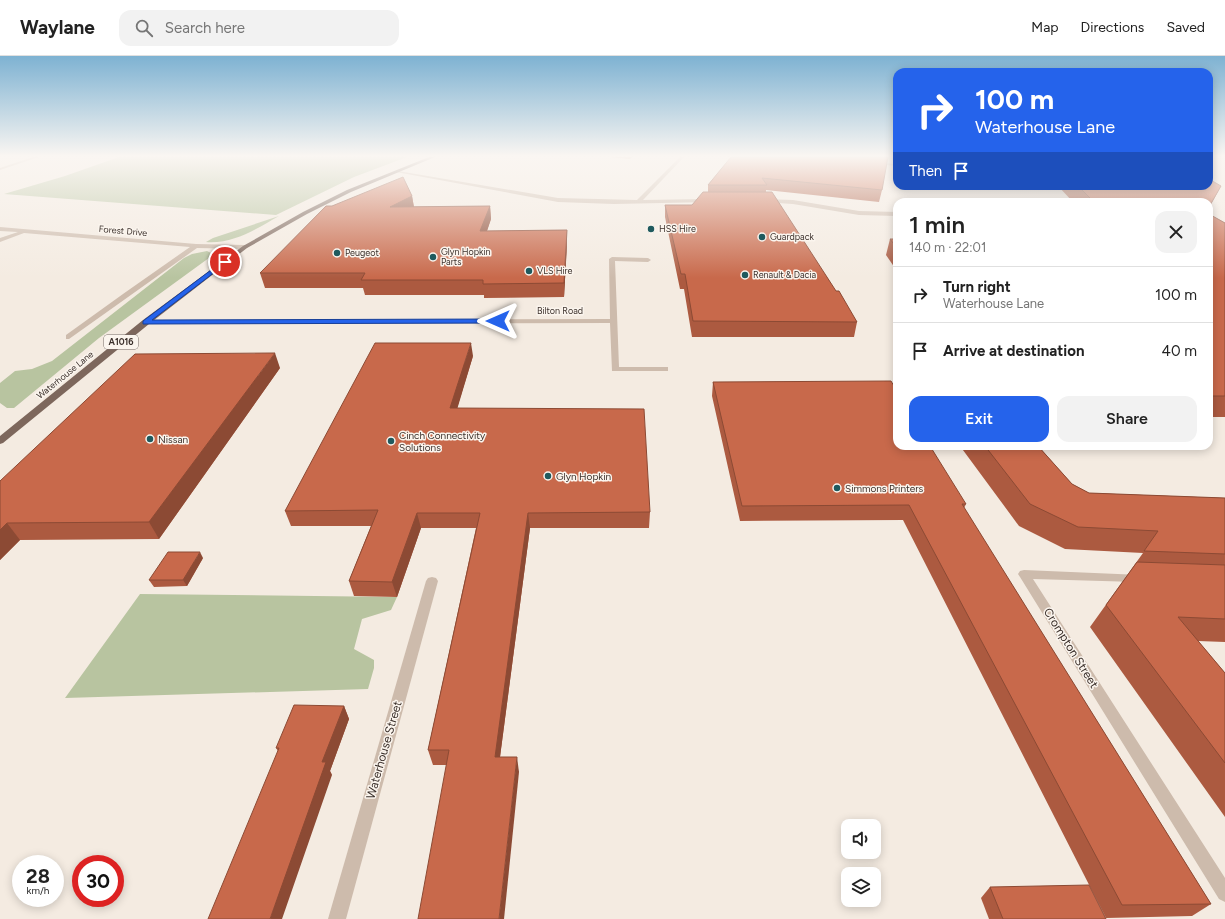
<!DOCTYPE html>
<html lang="en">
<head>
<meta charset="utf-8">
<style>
	body { margin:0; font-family:Figtree,sans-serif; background:#f2f2f2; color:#222; height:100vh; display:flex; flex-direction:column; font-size:15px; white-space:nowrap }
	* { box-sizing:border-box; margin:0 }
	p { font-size:13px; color:#767676 }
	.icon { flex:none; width:22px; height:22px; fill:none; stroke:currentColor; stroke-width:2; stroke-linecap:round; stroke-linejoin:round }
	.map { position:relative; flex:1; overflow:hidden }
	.panel { position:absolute; left:893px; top:142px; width:320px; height:252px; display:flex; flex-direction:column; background:#fff; border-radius:12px; box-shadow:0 2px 10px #0003 }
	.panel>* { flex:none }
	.banner { position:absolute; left:893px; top:12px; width:320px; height:122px; border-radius:12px; box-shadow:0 2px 10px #0003; background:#2563eb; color:#fff; overflow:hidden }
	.buttons { position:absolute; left:841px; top:763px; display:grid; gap:8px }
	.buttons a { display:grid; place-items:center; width:40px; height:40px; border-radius:8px; background:#fff; box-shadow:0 2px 10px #0003; font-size:20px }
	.speed { position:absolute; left:12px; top:799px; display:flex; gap:8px; font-size:20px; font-weight:700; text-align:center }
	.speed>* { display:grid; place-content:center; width:52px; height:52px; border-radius:50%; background:#fff; box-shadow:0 2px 10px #0003; line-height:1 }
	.speed small { font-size:10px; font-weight:400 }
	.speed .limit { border:6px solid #d22; background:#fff; color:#111 }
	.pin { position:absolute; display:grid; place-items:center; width:34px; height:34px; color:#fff; margin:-17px; border:2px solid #fff; border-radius:50%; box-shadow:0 1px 4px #0007 }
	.me { position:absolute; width:44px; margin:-22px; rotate:270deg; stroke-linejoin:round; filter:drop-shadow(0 0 3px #0008) }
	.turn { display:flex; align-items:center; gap:14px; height:84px; padding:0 16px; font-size:18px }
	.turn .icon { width:52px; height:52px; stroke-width:2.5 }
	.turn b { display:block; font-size:28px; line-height:34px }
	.then { display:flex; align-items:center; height:38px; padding:0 16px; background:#0003; gap:8px; font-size:15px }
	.round { display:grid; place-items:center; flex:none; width:42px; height:42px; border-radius:12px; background:#f2f2f2 }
	.headline { display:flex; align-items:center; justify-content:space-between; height:68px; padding:0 16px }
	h1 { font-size:24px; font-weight:600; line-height:30px }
	.primary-button { display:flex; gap:8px; margin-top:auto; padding:8px 16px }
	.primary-button a { flex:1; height:46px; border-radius:12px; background:#2563eb; color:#fff; font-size:16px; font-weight:600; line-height:46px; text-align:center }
	.primary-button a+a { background:#f2f2f2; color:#222 }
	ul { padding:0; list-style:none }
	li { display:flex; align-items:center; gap:12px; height:56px; padding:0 16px; border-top:1px solid #e0e0e0 }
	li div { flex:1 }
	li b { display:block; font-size:15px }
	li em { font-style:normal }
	header { display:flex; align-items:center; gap:24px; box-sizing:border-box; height:56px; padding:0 20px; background:#fff; border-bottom:1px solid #e0e0e0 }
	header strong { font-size:19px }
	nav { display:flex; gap:22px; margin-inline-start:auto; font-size:14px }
	.search { width:280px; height:36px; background:#f2f2f2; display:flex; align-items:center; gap:10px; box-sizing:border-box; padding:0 14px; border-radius:12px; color:#767676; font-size:15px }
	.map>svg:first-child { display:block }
	.green { fill:#b8c4a0 }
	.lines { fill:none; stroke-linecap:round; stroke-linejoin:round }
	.minor { fill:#cdbbac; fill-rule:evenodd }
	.primary { fill:#7d675c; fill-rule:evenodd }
	.wall { fill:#ac5a40 }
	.shaded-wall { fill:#8c4a34 }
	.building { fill:#c8694b; stroke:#8c4a34 }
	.route { fill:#2563eb; stroke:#184099 }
	.poi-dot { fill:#1f5a5e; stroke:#fbf5ee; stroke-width:1.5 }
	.labels { text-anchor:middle; stroke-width:3; stroke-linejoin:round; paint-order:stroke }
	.far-poi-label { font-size:9px; fill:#3b302b; stroke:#fbf5ee; text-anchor:start }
	.far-street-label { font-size:9px; fill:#3b302b; stroke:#fbf5ee }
	.shield { fill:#fbf5ee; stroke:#756b66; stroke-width:1 }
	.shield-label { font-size:9px; font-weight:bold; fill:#3b302b }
	.poi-label { font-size:10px; fill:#3b302b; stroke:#fbf5ee; text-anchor:start }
	.near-street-label { font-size:12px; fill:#3b302b; stroke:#fbf5ee }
</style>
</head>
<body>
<header>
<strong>Waylane</strong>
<div class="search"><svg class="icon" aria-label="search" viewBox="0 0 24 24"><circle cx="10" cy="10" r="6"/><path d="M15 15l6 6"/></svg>Search here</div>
<nav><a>Map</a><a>Directions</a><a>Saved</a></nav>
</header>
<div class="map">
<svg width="1225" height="863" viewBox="0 0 1225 863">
	<rect width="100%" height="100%" fill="#f4ebe1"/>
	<g class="green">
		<path d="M119,101H407L354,121L276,159L4,138L65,120Z"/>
		<path d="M279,160C256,173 234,188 206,186L213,182Z"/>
		<path d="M207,195L211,197L213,199L99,282L14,352H7L0,347V327L15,315L32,313L52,305L184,202L192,198Z"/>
		<path d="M140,538L397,541L391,554L362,563L354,593L374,604V612L368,633L65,642Z"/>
	</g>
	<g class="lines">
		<g class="minor">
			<path d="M33,101H39L0,114V112Z"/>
			<path d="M680,101H684L643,144L708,143L710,144V146L614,148L558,146L396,116L398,115L558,142L637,144Z"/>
			<path d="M871,106L897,108V110L873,108Z"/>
			<path d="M764,143L793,144L859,155L897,156V160L859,159L793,148L762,146V144Z"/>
			<path d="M0,171L196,188L245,189L248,191L245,193L197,192L69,283H66V279L123,238L190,191L24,177L0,186V182L18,176L0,175Z"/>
			<path d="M612,201L648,202L651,204L648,206L615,205L619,311H668V315H612L610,267L146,268L142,266L146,264L610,263L609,203Z"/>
			<path d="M1024,514L1141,519L1143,522L1141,525L1137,526L1033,523L1225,822V846L1219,843L1020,521L1018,518L1020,515Z"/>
			<path d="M432,521L436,522L438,525L346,863H328L426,525L428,522Z"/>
		</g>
		<path class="primary" d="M429,101H435L351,136L307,158L247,192L149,268L3,387L0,388V380L143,264L243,190L303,156L347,134Z"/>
	</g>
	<g class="wall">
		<path d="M610,101H632L630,103Z"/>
		<path d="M731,101L882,134L879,146L766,134V136L857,266L854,281H692L684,233H680L665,161V149H692L708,136V129Z"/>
		<path d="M1058,130H1221L1209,152V146H1073Z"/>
		<path d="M412,140L414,151L490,150L491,163L487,175L567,174V188L564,241L484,242V239H365L363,232H265L260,217L332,150Z"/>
		<path d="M1209,158L1225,167V361H1209Z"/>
		<path d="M890,183H897V215L886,199Z"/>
		<path d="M473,300L457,352L650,456L649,472H530L500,701L519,716L446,709H433L428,694L476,472H421L397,541L354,540L349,525L371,470H291L285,455Z"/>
		<path d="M280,312L159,483L20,484L0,504V425Z"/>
		<path d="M713,326L966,448L964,452L1211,848L1192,860L1106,862L903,464L740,465L712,340Z"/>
		<path d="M960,390H1038L1072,428L1089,437L1225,442V586L1198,585L1225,617V761L1090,571L1143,497L1065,493L1019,470Z"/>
		<path d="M203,502L187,530L154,531L149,524Z"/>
		<path d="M344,650L349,663L330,715L332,719L278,695L276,692Z"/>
		<path d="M990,831L1106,863H989L981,842Z"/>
	</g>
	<g class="shaded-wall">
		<path d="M412,140L414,152L390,151Z"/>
		<path d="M490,150L491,163L482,189L480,175Z"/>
		<path d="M567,174V188L564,241V227Z"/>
		<path d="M471,287L473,300L453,367L450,352Z"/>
		<path d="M275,297L280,312L159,483L149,466Z"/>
		<path d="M417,457L421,472L397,541L392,526Z"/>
		<path d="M528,457L530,472L498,716L495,701Z"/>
		<path d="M7,467L20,484L0,504V474Z"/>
		<path d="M200,496L203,502L187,530L183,524Z"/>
		<path d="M344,650L349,663L330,715L332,719L282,863H270L322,706Z"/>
		<path d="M517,701L519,716L504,863H499Z"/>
	</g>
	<g class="building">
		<path d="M731,101H888L882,134L762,122L767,129H708Z"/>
		<path d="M403,121L412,140L390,151L490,150L480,175L567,174L564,227L483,228V224H361L365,217H260L326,150H332Z"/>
		<path d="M1209,123L1221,130L1209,151V146H1094L1078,130H1209Z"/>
		<path d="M703,136H772L836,235H839L857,266L693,265L685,218H681L665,149H692Z"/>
		<path d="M1209,158L1225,167V340H1209Z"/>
		<path d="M890,183H897V192Z"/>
		<path d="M375,287H471L450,352L644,353L650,456L528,457L495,701H517L499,863H418L449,694H428L480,457H417L392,526L349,525L378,454L285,455Z"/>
		<path d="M275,297L149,466L7,467L0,474V425L135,298Z"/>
		<path d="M891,325L897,335V390H930L966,448H962L1211,848L1122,849L909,449L742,450L713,326Z"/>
		<path d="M985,390H1038L1072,428L1089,437L1225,442V498L1144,495L1158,475L1078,471L1030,448Z"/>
		<path d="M168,496H200L183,524H149Z"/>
		<path d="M1137,506L1225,509V563L1178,561L1225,617V707L1106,549Z"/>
		<path d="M294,649L344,650L322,706H326L270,863H208L279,692H276Z"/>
		<path d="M1089,829L1106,863H1003L990,831Z"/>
	</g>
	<linearGradient id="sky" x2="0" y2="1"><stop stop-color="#7eb2d2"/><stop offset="0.45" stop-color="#faf6f2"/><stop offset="1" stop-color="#faf6f2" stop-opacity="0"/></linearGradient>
	<rect width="1225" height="222" fill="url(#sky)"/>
	<path class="route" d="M223,205L228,206L152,264L498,263L501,265L498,267L143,268V265Z"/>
	<g class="poi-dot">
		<circle cx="651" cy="173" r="4"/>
		<circle cx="762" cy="181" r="4"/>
		<circle cx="337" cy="197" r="4"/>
		<circle cx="433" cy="201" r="4"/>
		<circle cx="529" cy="215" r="4"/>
		<circle cx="745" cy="219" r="4"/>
		<circle cx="150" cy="383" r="4"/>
		<circle cx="391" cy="385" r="4"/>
		<circle cx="548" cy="420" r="4"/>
		<circle cx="837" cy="432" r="4"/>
	</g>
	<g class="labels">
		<g class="far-poi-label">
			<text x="659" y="176">HSS Hire</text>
			<text x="770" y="184">Guardpack</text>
			<text x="441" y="199">Glyn Hopkin<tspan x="441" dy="10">Parts</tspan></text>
			<text x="345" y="200">Peugeot</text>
			<text x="537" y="218">VLS Hire</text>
			<text x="753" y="222">Renault &amp; Dacia</text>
		</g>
		<g class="far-street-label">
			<text transform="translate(123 175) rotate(5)" y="3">Forest Drive</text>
			<text x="560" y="258">Bilton Road</text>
			<text transform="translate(65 319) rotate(-39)" y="3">Waterhouse Lane</text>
		</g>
		<rect class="shield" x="104" y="279" width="34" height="14" rx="3"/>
		<g class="shield-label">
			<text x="121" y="289">A1016</text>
		</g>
		<g class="poi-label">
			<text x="399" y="383">Cinch Connectivity<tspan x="399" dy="12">Solutions</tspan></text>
			<text x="158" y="387">Nissan</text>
			<text x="556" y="424">Glyn Hopkin</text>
			<text x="845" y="436">Simmons Printers</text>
		</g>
		<g class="near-street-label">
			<text transform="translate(1071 592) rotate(58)" y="4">Crompton Street</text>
			<text transform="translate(384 694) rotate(-74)" y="4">Waterhouse Street</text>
		</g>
	</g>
</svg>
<div class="buttons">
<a><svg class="icon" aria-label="sound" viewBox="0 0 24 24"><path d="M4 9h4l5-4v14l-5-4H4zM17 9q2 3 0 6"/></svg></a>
<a><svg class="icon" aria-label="layers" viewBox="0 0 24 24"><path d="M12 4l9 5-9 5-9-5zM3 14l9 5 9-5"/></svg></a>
</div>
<div class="speed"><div>28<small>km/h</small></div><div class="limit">30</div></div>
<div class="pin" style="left:225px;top:206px;background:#d93025"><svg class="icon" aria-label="arrive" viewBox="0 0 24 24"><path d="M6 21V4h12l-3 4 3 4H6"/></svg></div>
<svg class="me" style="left:498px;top:265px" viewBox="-20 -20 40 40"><path d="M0-17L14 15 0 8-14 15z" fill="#2563eb" stroke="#fff" stroke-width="4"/></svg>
<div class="banner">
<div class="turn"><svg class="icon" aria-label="right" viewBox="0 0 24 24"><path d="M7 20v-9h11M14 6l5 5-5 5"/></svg><div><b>100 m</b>Waterhouse Lane</div></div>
<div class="then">Then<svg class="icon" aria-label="arrive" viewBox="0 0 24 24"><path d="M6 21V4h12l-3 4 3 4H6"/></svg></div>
</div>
<section class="panel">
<div class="headline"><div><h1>1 min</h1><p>140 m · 22:01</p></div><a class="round"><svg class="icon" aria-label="close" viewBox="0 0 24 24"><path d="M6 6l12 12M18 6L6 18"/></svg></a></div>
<ul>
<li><svg class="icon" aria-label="right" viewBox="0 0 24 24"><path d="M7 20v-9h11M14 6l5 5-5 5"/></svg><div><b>Turn right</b><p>Waterhouse Lane</p></div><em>100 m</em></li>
<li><svg class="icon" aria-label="arrive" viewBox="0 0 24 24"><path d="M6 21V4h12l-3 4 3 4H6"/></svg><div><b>Arrive at destination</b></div><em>40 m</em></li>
</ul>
<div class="primary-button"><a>Exit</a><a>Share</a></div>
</section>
</div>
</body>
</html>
